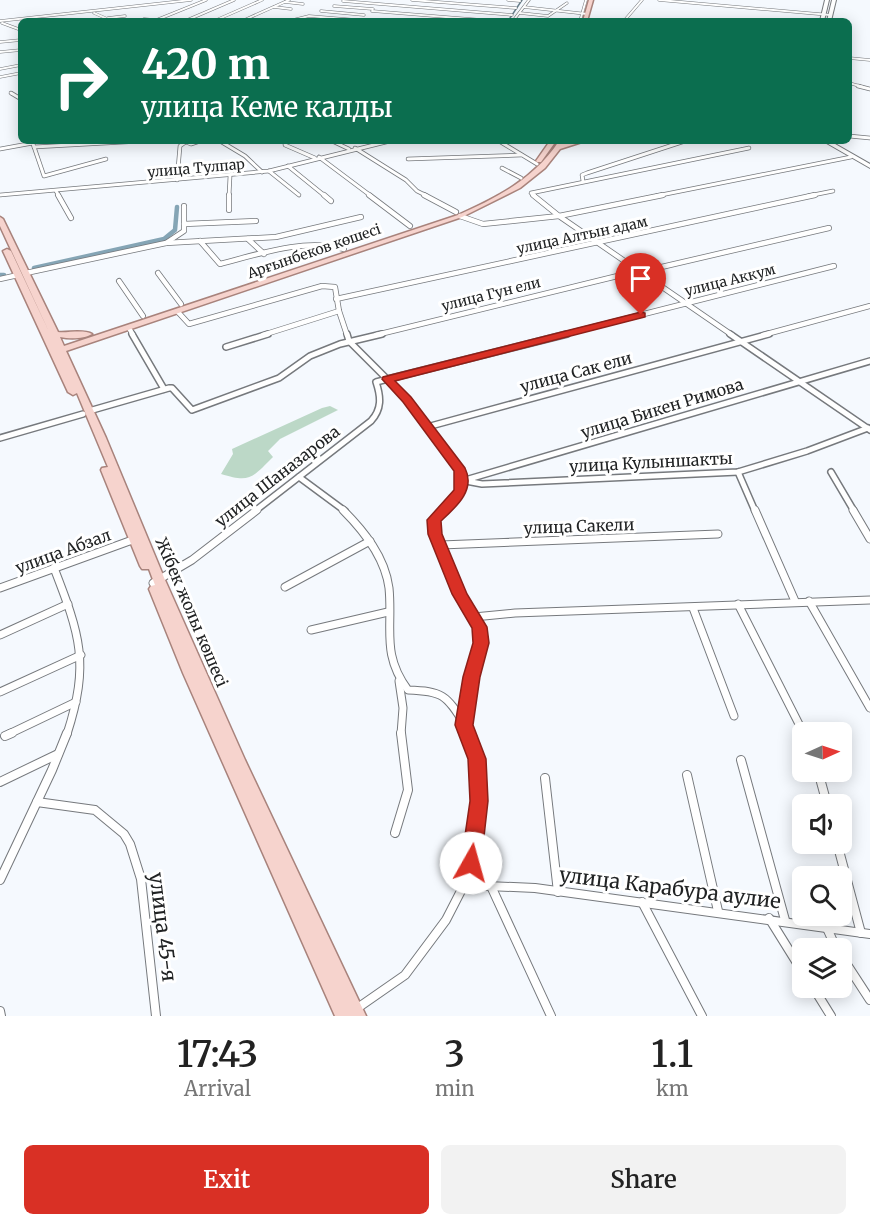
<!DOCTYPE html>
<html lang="en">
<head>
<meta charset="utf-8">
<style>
	body { margin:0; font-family:Merriweather,serif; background:#f2f2f2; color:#222; height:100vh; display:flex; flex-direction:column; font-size:22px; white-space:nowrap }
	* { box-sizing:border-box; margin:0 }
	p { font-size:20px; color:#767676 }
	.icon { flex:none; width:33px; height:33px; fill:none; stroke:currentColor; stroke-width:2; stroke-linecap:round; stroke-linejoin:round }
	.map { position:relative; height:1016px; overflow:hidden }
	.drawer { display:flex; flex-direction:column; background:#fff; flex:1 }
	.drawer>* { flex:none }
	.hud { position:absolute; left:18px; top:18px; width:834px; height:126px; border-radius:9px; box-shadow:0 3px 15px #0003; background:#0b6e4f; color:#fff; overflow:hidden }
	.needle { width:39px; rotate:87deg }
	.buttons { position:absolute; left:792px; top:722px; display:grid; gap:12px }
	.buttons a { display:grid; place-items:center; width:60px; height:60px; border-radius:9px; background:#fff; box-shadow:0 3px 15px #0003; font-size:30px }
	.pin { position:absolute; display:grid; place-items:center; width:51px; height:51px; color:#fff; margin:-62px -26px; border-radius:50% 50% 50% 0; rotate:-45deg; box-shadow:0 0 6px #0007 }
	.pin .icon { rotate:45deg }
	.me { position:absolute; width:66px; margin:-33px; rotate:7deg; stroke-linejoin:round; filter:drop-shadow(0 0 4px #0008) }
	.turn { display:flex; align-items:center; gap:21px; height:126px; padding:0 24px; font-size:27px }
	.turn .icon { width:78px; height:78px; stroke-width:2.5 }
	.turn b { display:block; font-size:42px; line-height:51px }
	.eta { display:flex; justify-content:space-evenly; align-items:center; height:102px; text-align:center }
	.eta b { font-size:36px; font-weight:600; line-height:42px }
	.cta { display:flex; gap:12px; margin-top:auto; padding:12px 24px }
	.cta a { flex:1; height:69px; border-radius:9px; background:#d93025; color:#fff; font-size:24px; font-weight:600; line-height:69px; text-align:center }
	.cta a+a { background:#f2f2f2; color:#222 }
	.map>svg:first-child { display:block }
	.green { fill:#bcd8c7 }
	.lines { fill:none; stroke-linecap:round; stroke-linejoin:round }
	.stream { stroke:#677e8a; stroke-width:1.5 }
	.canal { stroke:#85a5b5; stroke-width:4.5 }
	.minor-far5-casing { stroke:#76797d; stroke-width:3 }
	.minor-far4-casing { stroke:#76797d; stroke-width:4.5 }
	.minor-far3-casing { stroke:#76797d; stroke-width:6 }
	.minor-far2-casing { stroke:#76797d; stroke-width:8 }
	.minor-far1-casing { stroke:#76797d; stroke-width:9 }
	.minor-casing { stroke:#76797d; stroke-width:10 }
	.secondary-casing { stroke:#76797d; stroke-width:2 }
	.primary-casing { stroke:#a8837c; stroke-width:3 }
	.minor-far5 { stroke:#fff; stroke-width:2 }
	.minor-far4 { stroke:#fff; stroke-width:3 }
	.minor-far3 { stroke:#fff; stroke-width:4.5 }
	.minor-far2 { stroke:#fff; stroke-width:5 }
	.minor-far1 { stroke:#fff; stroke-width:7 }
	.minor { stroke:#fff; stroke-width:8 }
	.secondary { fill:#fff; fill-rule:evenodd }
	.primary { fill:#f6d3cd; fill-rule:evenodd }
	.route { fill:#d93025; stroke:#8d1f18; stroke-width:1.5 }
	.labels { text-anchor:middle; stroke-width:6; stroke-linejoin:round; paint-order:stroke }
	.far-street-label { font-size:14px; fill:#212324; stroke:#fff }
	.street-label { font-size:16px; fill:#212324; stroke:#fff }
	.near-street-label { font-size:20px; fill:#212324; stroke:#fff }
</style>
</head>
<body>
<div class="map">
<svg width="870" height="1016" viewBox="0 0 870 1016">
	<rect width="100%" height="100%" fill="#f5f9fe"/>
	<path class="green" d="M330,406L338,410L280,439L268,451L273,457C252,478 250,483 221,474L233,454L232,449L322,408Z"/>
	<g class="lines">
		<path class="stream" d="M508,21L522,0"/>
		<g class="canal">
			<path d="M34,268L164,239L175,230L177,207"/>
			<path d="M0,275H4"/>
		</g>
		<g class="minor-far5-casing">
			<g id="minor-far5">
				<path d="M412,0L516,8"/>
				<path d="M508,0L520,1"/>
				<path d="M659,0L830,15"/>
				<path d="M343,1L512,15"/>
				<path d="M285,2L303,4"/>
				<path d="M334,6L373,9"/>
				<path d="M274,7L291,9"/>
				<path d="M524,7L587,14"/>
				<path d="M321,11L364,15"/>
				<path d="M372,11L495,21"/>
				<path d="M94,13L112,21"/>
				<path d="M520,13L548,16L567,3"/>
				<path d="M108,18L125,16"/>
				<path d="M144,19L155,20"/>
				<path d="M293,20L309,16L369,21"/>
				<path d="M0,21L191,0"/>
				<path d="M154,21L206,0"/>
				<path d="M185,21L234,0"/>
				<path d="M214,21L262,0"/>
				<path d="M242,21L289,0"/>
				<path d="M513,21L529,0"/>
				<path d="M580,21L586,0"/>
				<path d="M624,21L642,0"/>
				<path d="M2,23L21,30"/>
				<path d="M0,42L21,40"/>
				<path d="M0,52L21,50"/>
				<path d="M849,58L870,60"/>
				<path d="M0,69L21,65"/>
				<path d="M0,77L21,73"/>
				<path d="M849,83L863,87"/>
			</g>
		</g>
		<g class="minor-far4-casing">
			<g id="minor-far4">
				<path d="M858,86L870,89"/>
				<path d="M11,93L21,99"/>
				<path d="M849,136L870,138"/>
				<path d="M32,141L44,176L106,159"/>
				<path d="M220,141L245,156L262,172"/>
				<path d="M285,141V145L315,158"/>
				<path d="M332,141L349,149"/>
				<path d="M499,141L537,164"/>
				<path d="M186,142L191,144L200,141"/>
				<path d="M34,147L142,141"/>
				<path d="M355,148L406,180L417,191L427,196"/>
				<path d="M0,149L33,143"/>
				<path d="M319,157L371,196"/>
				<path d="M408,159L521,155"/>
				<path d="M288,166L325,196"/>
				<path d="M502,168L521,178"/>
				<path d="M269,171L299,195"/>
				<path d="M177,180L180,146L187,141"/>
				<path d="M583,181L582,175L587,173L685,141"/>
				<path d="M56,191L59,196"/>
				<path d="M0,195L269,171L390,141"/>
				<path d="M229,196L230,176"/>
				<path d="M535,196L531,193L749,148"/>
				<path d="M656,196L851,157"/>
				<path d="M808,196L833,191"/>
			</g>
		</g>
		<g class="minor-far3-casing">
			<g id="minor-far3">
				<path d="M58,195L71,218"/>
				<path d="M324,195L331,201"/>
				<path d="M369,195L410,226"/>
				<path d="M424,195L456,212"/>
				<path d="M533,195L559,216L732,335"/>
				<path d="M229,210V195"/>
				<path d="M460,216L483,224L559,216L663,195"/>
				<path d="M184,224L256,221"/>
				<path d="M248,239L264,254"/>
				<path d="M200,241L220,264C259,254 304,238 344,249"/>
				<path d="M166,243L276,237L361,217"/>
				<path d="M640,272L829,228"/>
				<path d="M26,273L166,243L184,231V206"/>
				<path d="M158,273L181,304"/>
				<path d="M0,279L18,275"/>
				<path d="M119,281L143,316"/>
				<path d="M336,299L815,195"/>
				<path d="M178,312L189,324L322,286L335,287L339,311L347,335"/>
				<path d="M129,328L133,335"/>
				<path d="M263,335L339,311"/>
				<path d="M376,335L638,271"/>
				<path d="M561,335L834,266"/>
				<path d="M763,335L870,306"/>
			</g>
		</g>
		<g class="minor-far2-casing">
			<g id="minor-far2">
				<path d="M132,334L164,389"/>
				<path d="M347,334L349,341L407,399L460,470C462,489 456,498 442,511"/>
				<path d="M730,334L870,430"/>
				<path d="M226,347L268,334"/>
				<path d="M89,411L169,388H172L192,410L279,378L310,356L340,344L382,334"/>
				<path d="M427,427L769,334"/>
				<path d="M0,438L83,414"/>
				<path d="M738,472L755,511"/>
				<path d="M831,472L854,511"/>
				<path d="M299,477L345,511"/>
				<path d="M462,481L870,361"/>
				<path d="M466,481L482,484L738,472L807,451L868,428"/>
				<path d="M255,511L371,421C382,409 381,397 376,382L567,334"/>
			</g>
		</g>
		<g class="minor-far1-casing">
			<g id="minor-far1">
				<path d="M343,510C364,531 385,557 389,588C393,628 381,654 408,690C442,691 447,695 464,724"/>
				<path d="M444,510L434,520L435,534L459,594L479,627L481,643L471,677L464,725L467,734"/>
				<path d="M755,510L795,601"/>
				<path d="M853,510L870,539"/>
				<path d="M441,545L718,534"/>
				<path d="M54,568C80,635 90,663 67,734"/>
				<path d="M153,583L192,560L257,510"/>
				<path d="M285,587L370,541"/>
				<path d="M0,588L135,539"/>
				<path d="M809,601L870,708"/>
				<path d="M738,604L803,732"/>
				<path d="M693,608L734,716"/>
				<path d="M474,617L515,613L870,600"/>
				<path d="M311,630L388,612"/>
				<path d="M0,635L68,604"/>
				<path d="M399,681L403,708L401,734"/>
				<path d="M0,692L81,655"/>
				<path d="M9,734L76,702"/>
			</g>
		</g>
		<g class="minor-casing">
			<g id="minor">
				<path d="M5,736L12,733"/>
				<path d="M741,760L785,920"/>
				<path d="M818,771L827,804"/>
				<path d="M687,775L718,911"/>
				<path d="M545,778L558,892"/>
				<path d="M0,782L58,754"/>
				<path d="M37,802L95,810L124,834L130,844L141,879L156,1016"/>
				<path d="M395,833L408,790L401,733"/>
				<path d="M837,843L861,933"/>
				<path d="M0,880L52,770L67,733"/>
				<path d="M490,884L551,1016"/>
				<path d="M464,885L535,888L870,934"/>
				<path d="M642,902L702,1016"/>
				<path d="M769,918L802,971"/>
				<path d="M826,926L836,948"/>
				<path d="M842,957L870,1000"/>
				<path d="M813,987L831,1016"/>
				<path d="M0,1011L1,1016"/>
				<path d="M346,1016L405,975L446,920L464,885L471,863L479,801L477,759L467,733"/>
			</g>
		</g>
		<g class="secondary-casing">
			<g id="secondary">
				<path d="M825,0H829L824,21H820Z"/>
				<path d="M832,0H836L831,21H827Z"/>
				<path d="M549,141H601L598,143H552Z"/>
				<path d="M823,141H830L870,164V168Z"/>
			</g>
		</g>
		<g class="primary-casing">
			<g id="primary">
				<path d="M589,0H593L587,21H583Z"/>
				<path d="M550,141H556L541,162H537L536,161Z"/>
				<path d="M559,141H565L563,144L575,141H585L560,149L545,168L520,188L462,217L66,351L106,438L165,580L245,760L366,1016H335L183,673L149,589L151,586L155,585L149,569H142L140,566L101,470L102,468L108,467L77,393L73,395L68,392L3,251L7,249L11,251L50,334L0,226V217L3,219L58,332C68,333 84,329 92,334C84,339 70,339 60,337L64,346L458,215C498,197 534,179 559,141Z"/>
			</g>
		</g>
		<use href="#minor-far5" class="minor-far5"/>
		<use href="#minor-far4" class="minor-far4"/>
		<use href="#minor-far3" class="minor-far3"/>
		<use href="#minor-far2" class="minor-far2"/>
		<use href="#minor-far1" class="minor-far1"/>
		<use href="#minor" class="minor"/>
		<use href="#secondary" class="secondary"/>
		<use href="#primary" class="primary"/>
	</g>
	<path class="route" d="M641,312L645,313V317L395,381L411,397L465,468C476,490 456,507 441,521L442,534L467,594L487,627L489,643L480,677L473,725L486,759L488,801L481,863L478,870L471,872L464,870L461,863L470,801L468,759L455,725L463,677L473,643L472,628L452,594L428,534L427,520L454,490V471L403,402L382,379L383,377Z"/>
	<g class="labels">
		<g class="far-street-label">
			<text transform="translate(196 168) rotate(-5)" y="5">улица Тулпар</text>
			<text transform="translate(582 235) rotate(-12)" y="5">улица Алтын адам</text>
			<text transform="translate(314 251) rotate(-19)" y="5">Арғынбеков көшесі</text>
			<text transform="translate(730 280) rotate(-14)" y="5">улица Аккум</text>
			<text transform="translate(491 294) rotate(-14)" y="5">улица Гун ели</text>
		</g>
		<g class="street-label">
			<text transform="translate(576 372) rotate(-15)" y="6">улица Сак ели</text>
			<text transform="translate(662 408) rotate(-17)" y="6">улица Бикен Римова</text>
			<text transform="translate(651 462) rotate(-3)" y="6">улица Кулыншакты</text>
			<text transform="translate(277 476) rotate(-38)" y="6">улица Шаназарова</text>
			<text transform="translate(579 526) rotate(-2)" y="6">улица Сакели</text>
			<text transform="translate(63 551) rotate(-20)" y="6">улица Абзал</text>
			<text transform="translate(192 612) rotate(67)" y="6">Жібек жолы көшесі</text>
		</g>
		<g class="near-street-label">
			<text transform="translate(670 888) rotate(7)" y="7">улица Карабура аулие</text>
			<text transform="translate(163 927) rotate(83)" y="7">улица 45-я</text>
		</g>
	</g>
</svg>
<div class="buttons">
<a><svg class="needle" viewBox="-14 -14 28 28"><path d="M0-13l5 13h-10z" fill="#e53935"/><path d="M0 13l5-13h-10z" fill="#767676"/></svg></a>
<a><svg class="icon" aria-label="sound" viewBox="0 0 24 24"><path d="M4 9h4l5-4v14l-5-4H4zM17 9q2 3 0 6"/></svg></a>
<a><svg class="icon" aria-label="search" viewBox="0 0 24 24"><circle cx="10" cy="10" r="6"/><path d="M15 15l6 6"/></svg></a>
<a><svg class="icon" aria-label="layers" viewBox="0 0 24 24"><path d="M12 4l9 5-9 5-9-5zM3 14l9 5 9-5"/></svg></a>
</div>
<div class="pin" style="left:641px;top:315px;background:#d93025"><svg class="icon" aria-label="arrive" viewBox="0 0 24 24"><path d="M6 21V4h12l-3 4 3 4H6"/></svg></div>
<svg class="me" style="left:471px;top:863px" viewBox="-20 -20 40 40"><circle r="19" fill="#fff"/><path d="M0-13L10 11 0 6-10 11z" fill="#d93025"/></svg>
<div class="hud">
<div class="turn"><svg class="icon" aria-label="right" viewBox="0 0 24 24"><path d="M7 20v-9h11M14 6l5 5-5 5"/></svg><div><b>420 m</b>улица Кеме калды</div></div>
</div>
</div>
<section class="drawer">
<div class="eta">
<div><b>17:43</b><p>Arrival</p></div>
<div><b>3</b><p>min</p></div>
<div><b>1.1</b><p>km</p></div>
</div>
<div class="cta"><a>Exit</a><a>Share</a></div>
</section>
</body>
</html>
